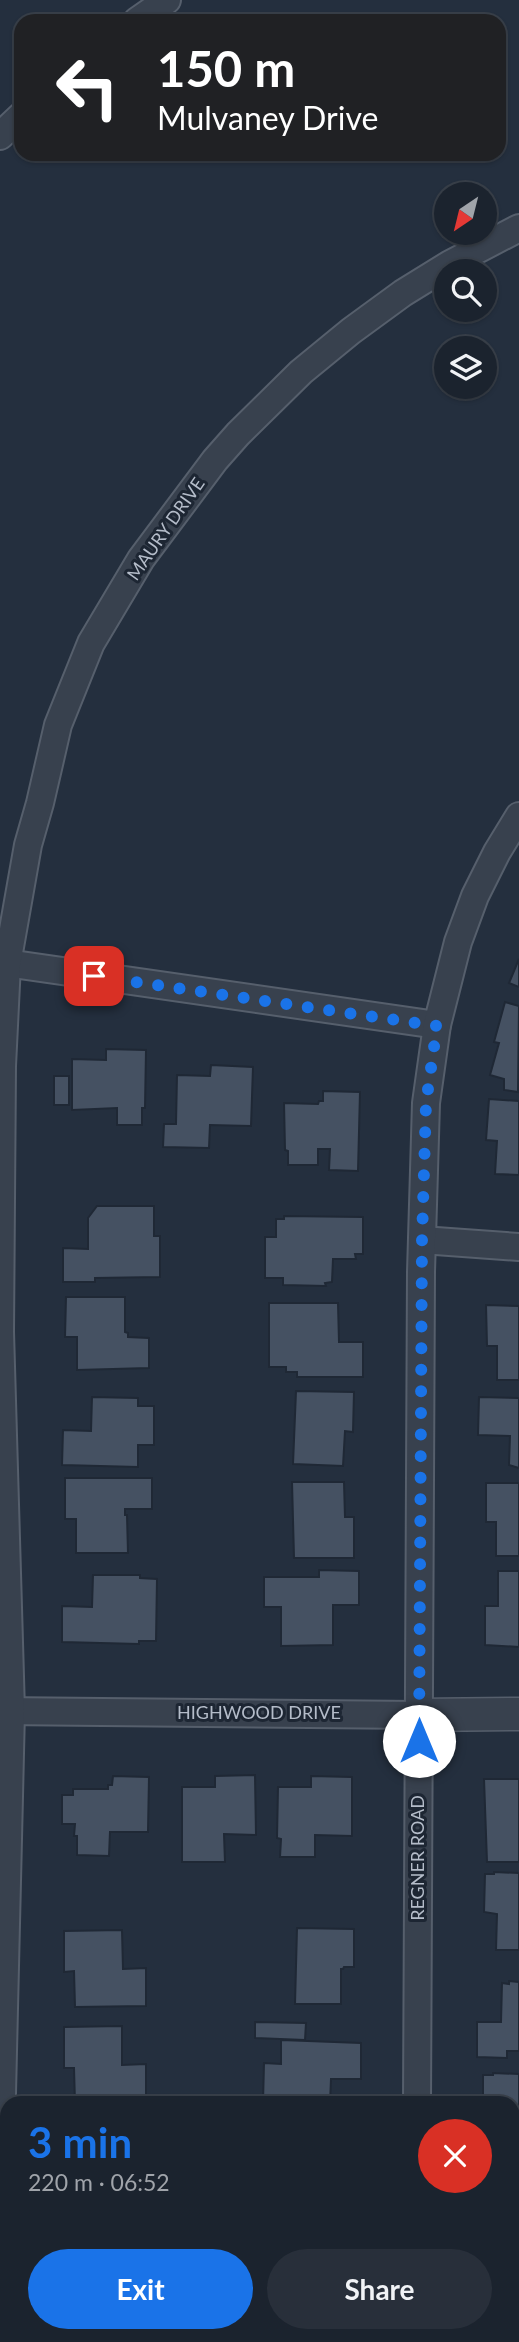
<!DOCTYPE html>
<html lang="en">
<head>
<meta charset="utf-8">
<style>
	body { margin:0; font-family:Lato,sans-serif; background:#282f3a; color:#f1f3f6; height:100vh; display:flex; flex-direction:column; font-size:26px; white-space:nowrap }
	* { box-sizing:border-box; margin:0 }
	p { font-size:23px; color:#a0a4aa }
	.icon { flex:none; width:38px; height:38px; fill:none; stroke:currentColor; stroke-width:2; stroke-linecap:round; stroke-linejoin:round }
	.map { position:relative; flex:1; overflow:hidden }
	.panel { position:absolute; left:0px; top:2096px; width:520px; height:247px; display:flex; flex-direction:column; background:#1b232e; border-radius:21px 21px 0 0; box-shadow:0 2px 5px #0004,0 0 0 2px #39404a }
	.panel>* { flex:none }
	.top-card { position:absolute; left:14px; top:14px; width:492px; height:147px; border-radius:21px; box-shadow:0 2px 5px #0004,0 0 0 2px #39404a; background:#202124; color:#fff; overflow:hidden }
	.needle { width:46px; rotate:215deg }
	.fabs { position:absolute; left:434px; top:182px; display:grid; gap:14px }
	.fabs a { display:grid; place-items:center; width:63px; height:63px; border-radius:50%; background:#1b232e; box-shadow:0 2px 5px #0004,0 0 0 2px #39404a; font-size:35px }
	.pin { position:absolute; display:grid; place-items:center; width:60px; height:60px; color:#fff; margin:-30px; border-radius:14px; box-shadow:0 4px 10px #0006 }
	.me { position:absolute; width:77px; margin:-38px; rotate:0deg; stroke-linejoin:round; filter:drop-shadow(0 0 5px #0008) }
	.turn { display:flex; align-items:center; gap:24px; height:147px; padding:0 28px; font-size:32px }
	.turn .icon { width:91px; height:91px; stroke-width:2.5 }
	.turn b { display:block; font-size:49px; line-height:60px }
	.round { display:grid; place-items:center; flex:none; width:74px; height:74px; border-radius:37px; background:#282f3a }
	.overview { display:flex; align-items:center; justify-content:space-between; height:119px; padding:0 28px }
	h1 { font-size:42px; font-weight:700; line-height:52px; color:#1a73e8 }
	.action { display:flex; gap:14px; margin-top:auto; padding:14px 28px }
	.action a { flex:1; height:80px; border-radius:42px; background:#1a73e8; color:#fff; font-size:28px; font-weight:700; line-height:80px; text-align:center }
	.action a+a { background:#282f3a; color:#f1f3f6 }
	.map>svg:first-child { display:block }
	.building { fill:#455162; stroke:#1f2835; stroke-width:2 }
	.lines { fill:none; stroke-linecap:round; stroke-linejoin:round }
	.minor-casing { stroke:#565f6c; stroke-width:30 }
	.tertiary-casing { stroke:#565f6c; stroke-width:35 }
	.minor { stroke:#38414e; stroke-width:26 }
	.tertiary { stroke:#38414e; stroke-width:32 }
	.route { stroke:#1a73e8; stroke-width:12; stroke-dasharray:0 21.6 }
	.labels { text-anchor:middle; stroke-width:6; stroke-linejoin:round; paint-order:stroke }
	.street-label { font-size:18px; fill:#b4bcc9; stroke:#1d2633 }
</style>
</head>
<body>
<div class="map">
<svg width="519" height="2342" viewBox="0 0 519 2342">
	<rect width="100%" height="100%" fill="#242f3e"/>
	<g class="building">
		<path d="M519,959V987L509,983Z"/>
		<path d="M505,1002L519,1006L518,1092L504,1090V1079L490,1075L499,1043L494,1042Z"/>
		<path d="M106,1049L146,1050L145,1108H142V1125H117V1108L72,1110V1059L106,1060Z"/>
		<path d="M211,1065L253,1067L251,1126L210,1125L209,1148L163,1147L164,1124H176L177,1075L210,1076Z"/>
		<rect x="54" y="1076" width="15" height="29"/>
		<path d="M323,1091L360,1092L358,1171L329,1170L330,1149H318V1165H288V1151L285,1150L284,1103L318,1104L319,1101H323Z"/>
		<path d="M489,1099L519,1101V1175L495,1174L497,1141L486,1140Z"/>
		<path d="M97,1206H154V1236H160V1277L95,1278V1282H63V1248L88,1249V1218Z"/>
		<path d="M284,1216L363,1217V1254H355L356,1259H333L332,1282L325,1283L326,1286L283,1285V1278H265V1237H276V1219H284Z"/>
		<path d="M66,1297H125V1332L128,1333V1337L149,1338V1368L77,1370V1337H65Z"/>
		<path d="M269,1303H338L339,1342H363V1377H297V1372H286V1367H269Z"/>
		<path d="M486,1305L519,1306V1380H497V1346H487Z"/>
		<path d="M296,1391L354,1392L353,1432L345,1431L343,1466L293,1464Z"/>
		<path d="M92,1397L138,1398V1406H154V1445H138V1467L62,1465L63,1430L91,1431Z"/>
		<path d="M479,1397L519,1398V1468L509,1465L510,1436L478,1435Z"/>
		<path d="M65,1478H152V1509H125V1515H127L128,1553H76V1519H65Z"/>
		<path d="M292,1482H344L345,1517H354V1558H294Z"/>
		<path d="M486,1483H519V1556H496V1522H486Z"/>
		<path d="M319,1570L359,1571V1605H333V1645L281,1646V1607H264V1577H319Z"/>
		<path d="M498,1571H519V1647L485,1645V1606H498Z"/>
		<path d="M93,1575H140V1578L157,1579L156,1641H139V1644L62,1642V1606L92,1607Z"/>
		<path d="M255,1775L256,1835L224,1834L225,1862H182V1787H215V1776Z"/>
		<path d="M113,1776L149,1777L148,1832H110L109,1856L77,1855V1836H74L75,1824H62V1795H73V1789H108V1785H112Z"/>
		<path d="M311,1776L352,1777V1836L315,1835V1857H280L281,1839L277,1838L278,1787H311Z"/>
		<path d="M484,1779H519V1862H487Z"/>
		<path d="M494,1872L519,1873V1950H496L497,1914L484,1912L485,1874H494Z"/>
		<path d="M297,1928L354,1929V1967H344L343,1969H341V2004H295Z"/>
		<path d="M122,1930L123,1969L146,1968V2006L75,2007L74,1971L64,1972V1931Z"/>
		<path d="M509,1981L519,1982V2051H507V2058L477,2057V2022H501L502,1983L509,1984Z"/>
		<path d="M255,2022L306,2023L305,2040L255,2038Z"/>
		<path d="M122,2026V2065L146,2064V2102L75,2103L74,2068H64V2027Z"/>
		<path d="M281,2040L361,2043V2079H331L330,2104L263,2102L264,2063L281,2064Z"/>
		<path d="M493,2073L519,2074V2149H513V2104H483V2075H493Z"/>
		<path d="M518,2176H519V2257L513,2258V2188H518Z"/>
		<path d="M513,2280H519V2342H496V2336H513Z"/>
		<rect x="63" y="2336" width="80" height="6"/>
		<rect x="291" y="2336" width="58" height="6"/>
	</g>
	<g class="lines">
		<g class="minor-casing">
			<g id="minor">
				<path d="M137,21L167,0"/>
				<path d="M0,136L21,116"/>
				<path d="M0,962L437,1025"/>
				<path d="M422,1240L519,1247"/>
				<path d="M0,1711L419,1715"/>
				<path d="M417,2104L421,1272L426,1103L437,1025L458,942L475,896L497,852L519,816"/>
				<path d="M4,2342L1,2136L11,1711L0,1332L2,1066L7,964L28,845L40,803L58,725L91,643L141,559L215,460L238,434L301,372L351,331L403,293L450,264L519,228"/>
				<path d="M416,2342V2336"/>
			</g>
		</g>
		<g class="tertiary-casing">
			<path id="tertiary" d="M419,1715L519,1714"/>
		</g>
		<use href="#minor" class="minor"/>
		<use href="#tertiary" class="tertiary"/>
	</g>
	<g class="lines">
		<path class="route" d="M94,976L437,1026L426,1103L422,1240L419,1741"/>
	</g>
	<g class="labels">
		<g class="street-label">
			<text transform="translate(166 529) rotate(-55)" y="6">MAURY DRIVE</text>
			<text x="259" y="1719">HIGHWOOD DRIVE</text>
			<text transform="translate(418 1858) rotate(-90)" y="6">REGNER ROAD</text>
		</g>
	</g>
</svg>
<div class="fabs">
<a><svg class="needle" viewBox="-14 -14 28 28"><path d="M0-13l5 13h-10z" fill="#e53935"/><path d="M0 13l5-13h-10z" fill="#a0a4aa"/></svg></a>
<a><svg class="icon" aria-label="search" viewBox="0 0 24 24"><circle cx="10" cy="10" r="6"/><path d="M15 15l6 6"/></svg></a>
<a><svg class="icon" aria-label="layers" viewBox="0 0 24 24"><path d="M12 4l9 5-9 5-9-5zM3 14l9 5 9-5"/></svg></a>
</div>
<div class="pin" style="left:94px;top:976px;background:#d93025"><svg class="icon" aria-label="arrive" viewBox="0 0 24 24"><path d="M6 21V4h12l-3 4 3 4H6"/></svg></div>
<svg class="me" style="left:419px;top:1741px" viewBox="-20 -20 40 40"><circle r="19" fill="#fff"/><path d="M0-13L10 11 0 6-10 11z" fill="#1a73e8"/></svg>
<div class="top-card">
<div class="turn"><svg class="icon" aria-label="left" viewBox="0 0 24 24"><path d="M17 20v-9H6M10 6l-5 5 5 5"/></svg><div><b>150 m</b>Mulvaney Drive</div></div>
</div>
<section class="panel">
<div class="overview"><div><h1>3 min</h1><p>220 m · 06:52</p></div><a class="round" style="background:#d93025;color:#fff"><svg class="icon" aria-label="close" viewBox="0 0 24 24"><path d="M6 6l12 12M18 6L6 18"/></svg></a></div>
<div class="action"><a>Exit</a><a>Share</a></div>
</section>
</div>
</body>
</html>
